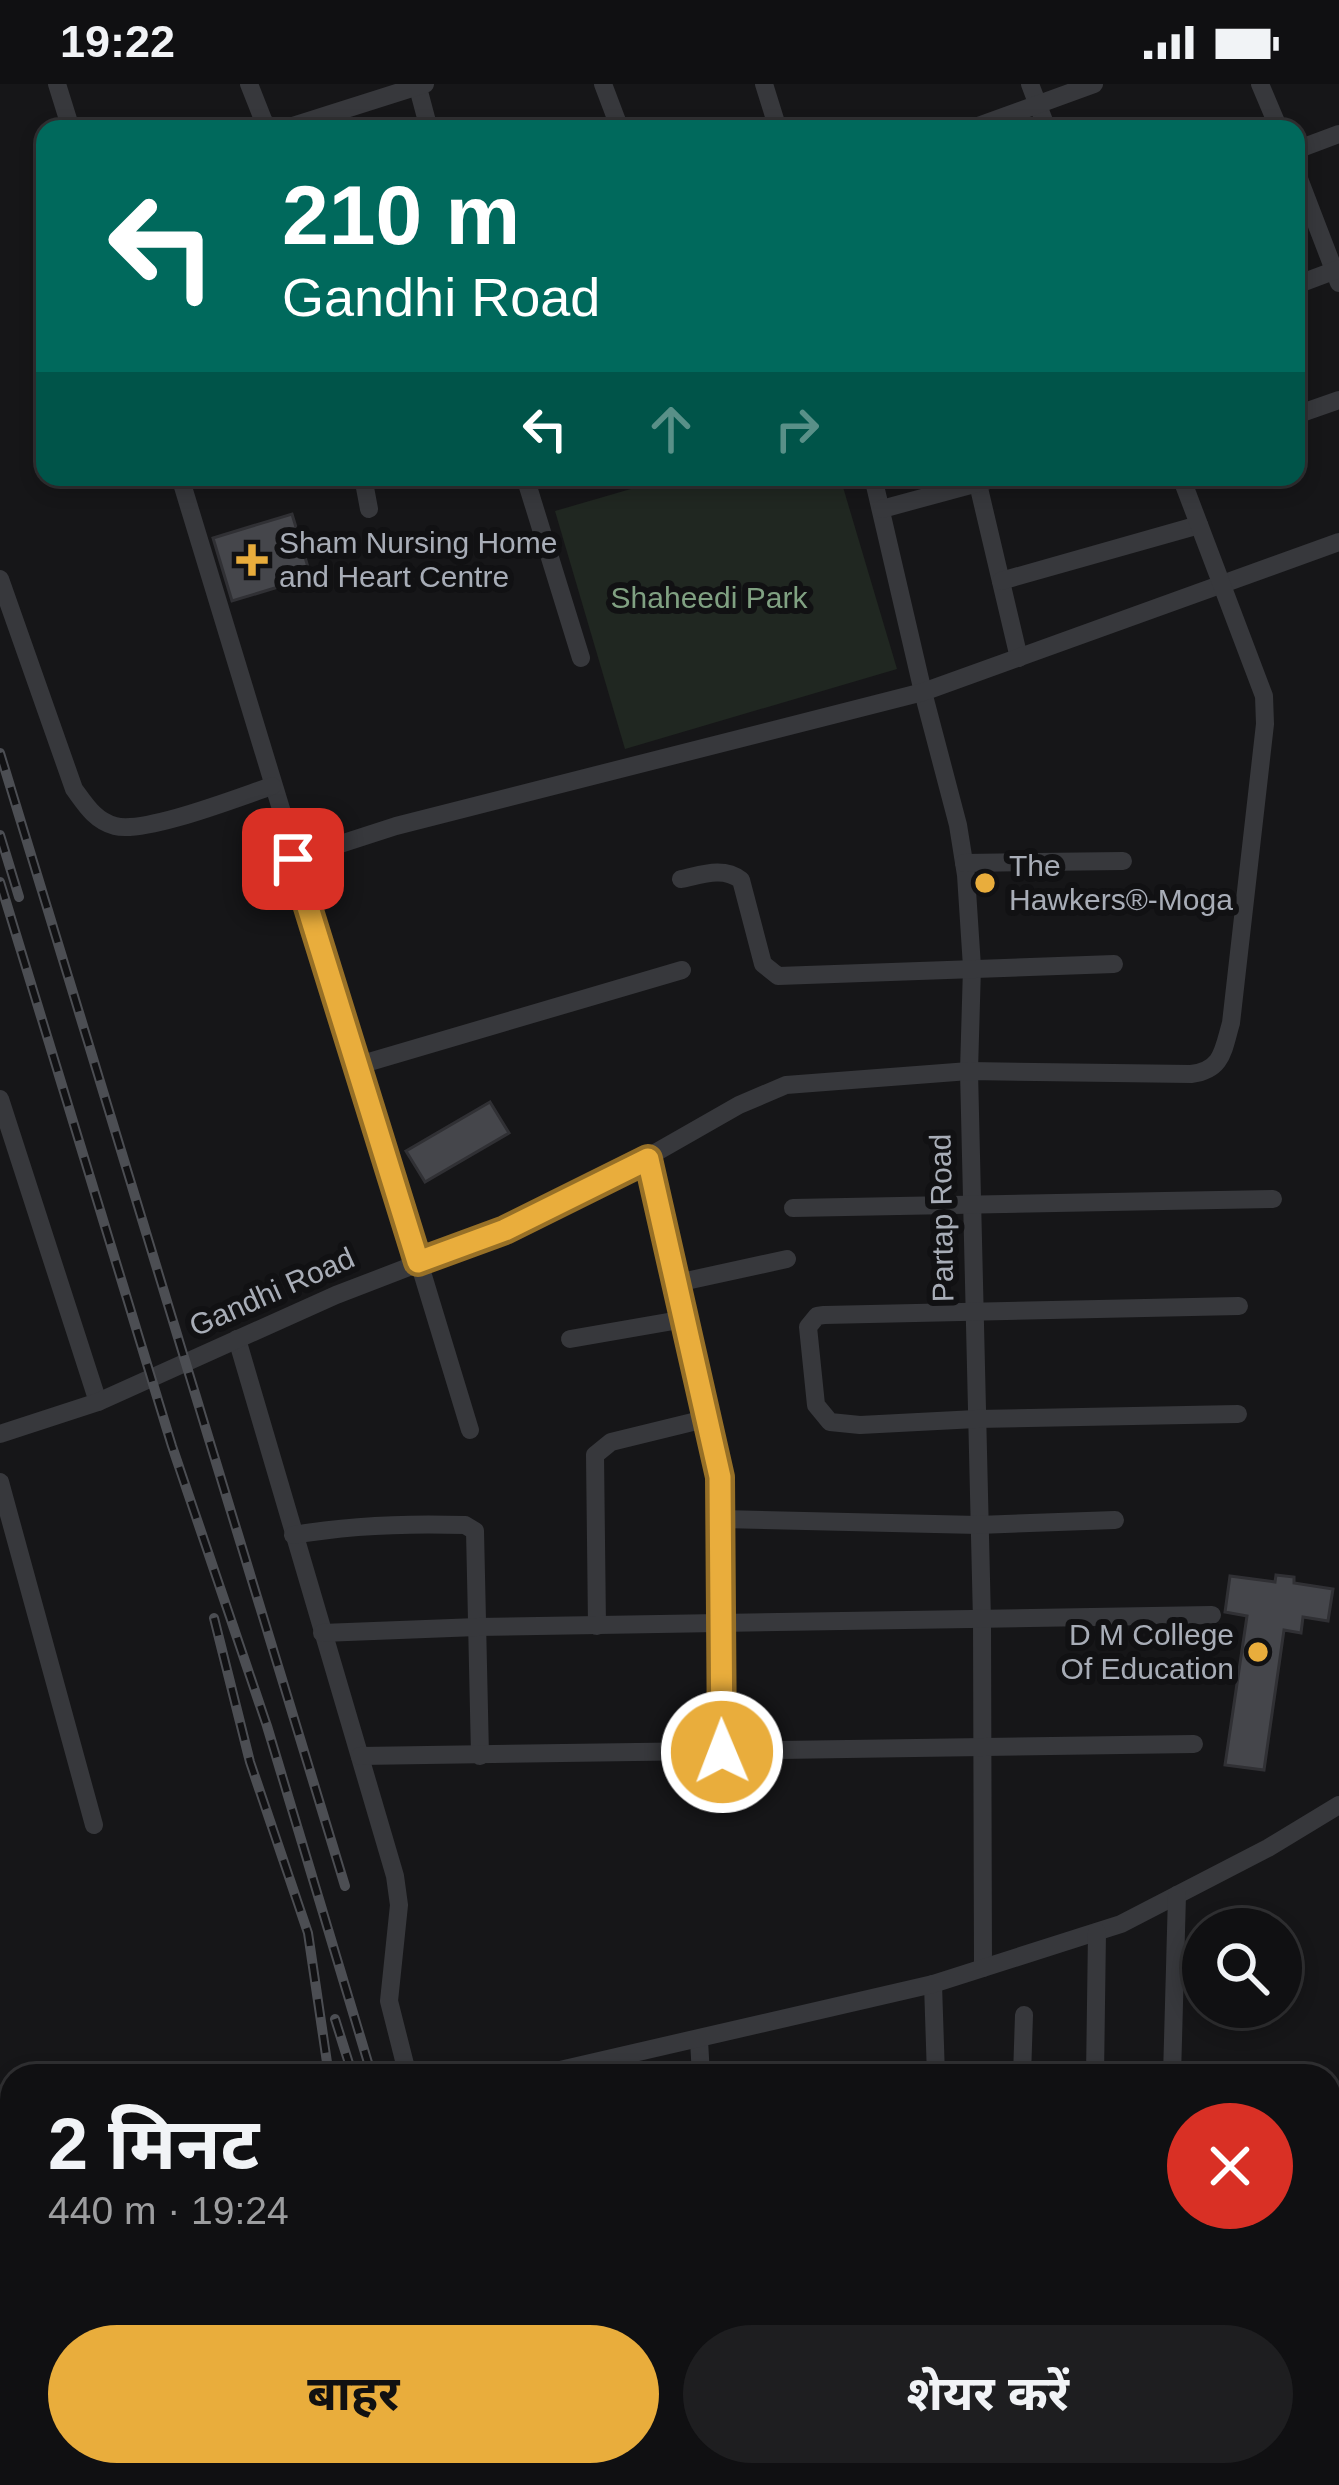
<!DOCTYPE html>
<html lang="hi">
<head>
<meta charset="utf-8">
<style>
	body { margin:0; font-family:Helvetica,"Noto Sans Devanagari",sans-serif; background:#1e1e20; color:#f1f3f6; height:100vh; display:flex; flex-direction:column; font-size:45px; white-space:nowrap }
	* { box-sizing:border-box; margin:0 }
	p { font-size:39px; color:#9c9d9f }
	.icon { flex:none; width:66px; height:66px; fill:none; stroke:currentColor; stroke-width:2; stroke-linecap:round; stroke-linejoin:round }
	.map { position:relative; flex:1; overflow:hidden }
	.details { position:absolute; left:0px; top:1980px; width:1341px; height:423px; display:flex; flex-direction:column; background:#101012; border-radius:36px 36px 0 0; box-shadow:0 6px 18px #0003,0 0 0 3px #303032 }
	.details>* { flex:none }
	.hud { position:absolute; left:36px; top:36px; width:1269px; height:366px; border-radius:24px; box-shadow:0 6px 18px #0003,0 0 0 3px #303032; background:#00695c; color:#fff; overflow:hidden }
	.tools { position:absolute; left:1182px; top:1824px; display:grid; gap:24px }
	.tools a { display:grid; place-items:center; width:120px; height:120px; border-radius:50%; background:#101012; box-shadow:0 6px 18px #0003,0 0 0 3px #303032; font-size:60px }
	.pin { position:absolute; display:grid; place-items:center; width:102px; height:102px; color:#fff; margin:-51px; border-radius:24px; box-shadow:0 6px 18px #0006 }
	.me { position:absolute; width:132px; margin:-66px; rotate:359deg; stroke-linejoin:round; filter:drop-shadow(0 0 9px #0008) }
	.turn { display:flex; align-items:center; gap:42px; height:252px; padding:0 48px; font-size:54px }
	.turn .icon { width:156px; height:156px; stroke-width:2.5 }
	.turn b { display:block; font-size:84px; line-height:102px }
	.lanes { display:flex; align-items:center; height:114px; padding:0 48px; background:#0003; justify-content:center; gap:60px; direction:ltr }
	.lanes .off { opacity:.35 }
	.round { display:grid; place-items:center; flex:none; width:126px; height:126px; border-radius:63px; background:#1e1e20 }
	.overview { display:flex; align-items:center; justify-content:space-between; height:204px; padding:0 48px }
	h1 { font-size:72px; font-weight:700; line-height:90px }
	.action { display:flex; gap:24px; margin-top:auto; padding:24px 48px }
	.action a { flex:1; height:138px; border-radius:72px; background:#e9ad3c; color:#111; font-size:48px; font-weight:700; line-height:138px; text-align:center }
	.action a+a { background:#1e1e20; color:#f1f3f6 }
	.status { display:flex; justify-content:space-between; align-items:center; height:84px; padding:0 60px; background:#101012; direction:ltr }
	.status svg { height:33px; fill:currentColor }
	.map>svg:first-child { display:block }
	.green { fill:#202721 }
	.building { fill:#45464b; stroke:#303034; stroke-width:3 }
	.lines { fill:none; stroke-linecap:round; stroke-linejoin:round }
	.minor { stroke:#37383c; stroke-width:18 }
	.rail-casing { stroke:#4c4e53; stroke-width:10 }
	.rail { stroke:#111113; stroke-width:6; stroke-dasharray:18; stroke-linecap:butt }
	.route-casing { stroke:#977027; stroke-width:30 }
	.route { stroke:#e9ad3c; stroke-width:21 }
	.poi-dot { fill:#e9ad3c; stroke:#111113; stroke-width:4.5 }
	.labels { text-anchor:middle; stroke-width:12; stroke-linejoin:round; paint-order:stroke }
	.poi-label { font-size:30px; fill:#a8adb7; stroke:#111113; text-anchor:start }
	.park-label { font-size:30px; fill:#80a182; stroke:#111113 }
	.street-label { font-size:30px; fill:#a8adb7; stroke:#111113 }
</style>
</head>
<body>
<div class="status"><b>19:22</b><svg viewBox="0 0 49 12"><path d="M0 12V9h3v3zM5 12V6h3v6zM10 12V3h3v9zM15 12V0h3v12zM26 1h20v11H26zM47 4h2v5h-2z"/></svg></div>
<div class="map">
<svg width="1339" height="2401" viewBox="0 0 1339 2401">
	<rect width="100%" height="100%" fill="#161618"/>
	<path class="green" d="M672,393H840L897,585L625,665L555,427Z"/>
	<g class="building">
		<path d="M292,430L311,493L232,517L213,454Z"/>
		<path d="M490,1018L509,1049L425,1098L406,1067Z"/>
		<path d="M1276,1491L1294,1493V1499L1333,1505L1328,1537L1303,1533L1301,1549L1284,1546L1264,1686L1225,1681L1247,1532L1225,1528L1230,1492L1275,1498Z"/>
	</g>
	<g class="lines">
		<g class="minor">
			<path d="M57,0L71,45"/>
			<path d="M249,0L264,38L274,45"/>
			<path d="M417,0L429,45"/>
			<path d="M603,0L620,45"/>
			<path d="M764,0L778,45"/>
			<path d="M1030,0L1047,45"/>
			<path d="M1260,0L1279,45"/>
			<path d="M283,45L425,0"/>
			<path d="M970,45L1094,0"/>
			<path d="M1296,66L1339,50"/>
			<path d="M1296,87L1339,199"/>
			<path d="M1296,201L1339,185"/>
			<path d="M1296,331L1339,316"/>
			<path d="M180,393L470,1346"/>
			<path d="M363,393L369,425"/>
			<path d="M525,393L581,574"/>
			<path d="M873,393L923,608L958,741L966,791L972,883L969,987L982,1537L983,1884"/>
			<path d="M978,400L1019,574"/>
			<path d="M882,425L1000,393"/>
			<path d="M0,495L74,705C85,720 95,737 115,742C145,750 239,713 272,702"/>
			<path d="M1001,497L1199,441"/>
			<path d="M294,775L396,742L923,608L1339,458"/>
			<path d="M964,779L1123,777"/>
			<path d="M681,795C701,791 723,782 741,796L763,880L778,892L1114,880"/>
			<path d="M359,981L682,886"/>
			<path d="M0,1015L98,1318"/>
			<path d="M648,1075L720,1393L722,1668"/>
			<path d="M793,1124L1273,1115"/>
			<path d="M677,1199L787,1175"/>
			<path d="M237,1255L395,1792L399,1821L389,1917L408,1992"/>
			<path d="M570,1255L685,1235"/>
			<path d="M1238,1330L976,1335L860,1341L830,1338L816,1321L808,1243L817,1232L824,1231L1239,1222"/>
			<path d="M0,1350L98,1318L336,1211L505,1146L583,1110L739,1021L786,1001L969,987L1191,990C1223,986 1223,966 1231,939L1265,640L1264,612L1181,393"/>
			<path d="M0,1398L94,1741"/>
			<path d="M722,1435L978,1441L1115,1436"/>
			<path d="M293,1451C351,1441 405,1439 465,1441L475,1447L480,1672"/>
			<path d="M597,1542L595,1371L611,1358L709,1334"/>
			<path d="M322,1549L477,1543L1212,1531"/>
			<path d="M360,1672L1194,1660"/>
			<path d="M933,1900L936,1992"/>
			<path d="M699,1956L701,1992"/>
			<path d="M534,1992L933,1900L1121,1840L1268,1764L1339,1721"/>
			<path d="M1022,1992L1024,1931"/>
			<path d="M1095,1992L1097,1848"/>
			<path d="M1172,1992L1177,1811"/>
			<path d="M0,2174L12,2170"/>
			<path d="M1329,2359L1339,2230"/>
			<path d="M1329,2377H1339"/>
			<path d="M525,2391L528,2401"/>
			<path d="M121,2401L125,2391"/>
			<path d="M934,2401V2391"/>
			<path d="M1326,2401V2391"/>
		</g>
		<g class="rail-casing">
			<g id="rail">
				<path d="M0,669L345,1802"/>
				<path d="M0,751L19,813"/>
				<path d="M0,798L172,1362L267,1642L372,1992"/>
				<path d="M214,1534L250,1678L308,1849L329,1992"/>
				<path d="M335,1935L353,1992"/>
				<path d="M485,2391L488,2401"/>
				<path d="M248,2401L251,2391"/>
				<path d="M268,2401L272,2391"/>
			</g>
		</g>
		<use href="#rail" class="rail"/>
	</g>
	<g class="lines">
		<g class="route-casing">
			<path id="route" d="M293,775L418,1178L505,1146L648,1075L720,1393L722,1668"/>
		</g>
		<use href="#route" class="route"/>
	</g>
	<g class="poi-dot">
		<path d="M246 458h12v12h12v12h-12v12h-12v-12h-12v-12h12z"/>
		<circle cx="985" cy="799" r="12"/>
		<circle cx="1258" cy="1568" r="12"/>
	</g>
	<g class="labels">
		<g class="poi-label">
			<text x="279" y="469">Sham Nursing Home<tspan x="279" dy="34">and Heart Centre</tspan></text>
			<text x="1009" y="792">The<tspan x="1009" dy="34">Hawkers®-Moga</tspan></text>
			<text x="1234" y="1561" text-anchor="end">D M College<tspan x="1234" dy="34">Of Education</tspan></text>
		</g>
		<g class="park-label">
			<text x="709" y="524">Shaheedi Park</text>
		</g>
		<g class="street-label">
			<text transform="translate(942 1134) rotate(-91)" y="10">Partap Road</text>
			<text transform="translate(272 1208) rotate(-24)" y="10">Gandhi Road</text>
		</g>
	</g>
</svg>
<div class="tools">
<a><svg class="icon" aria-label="search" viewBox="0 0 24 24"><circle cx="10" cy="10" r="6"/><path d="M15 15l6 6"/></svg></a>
</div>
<div class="pin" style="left:293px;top:775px;background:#d93025"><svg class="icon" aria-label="arrive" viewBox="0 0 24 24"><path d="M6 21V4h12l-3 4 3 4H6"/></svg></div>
<svg class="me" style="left:722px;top:1668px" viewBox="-20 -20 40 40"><circle r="17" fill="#e9ad3c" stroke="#fff" stroke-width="3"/><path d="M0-11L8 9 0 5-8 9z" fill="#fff"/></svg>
<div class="hud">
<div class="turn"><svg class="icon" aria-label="left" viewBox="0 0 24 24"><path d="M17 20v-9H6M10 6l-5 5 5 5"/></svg><div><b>210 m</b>Gandhi Road</div></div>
<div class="lanes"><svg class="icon" aria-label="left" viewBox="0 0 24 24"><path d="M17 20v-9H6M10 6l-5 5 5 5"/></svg><svg class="icon off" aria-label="ahead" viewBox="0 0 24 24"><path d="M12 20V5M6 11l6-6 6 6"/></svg><svg class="icon off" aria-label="right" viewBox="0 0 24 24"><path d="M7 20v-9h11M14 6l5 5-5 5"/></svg></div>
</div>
<section class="details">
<div class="overview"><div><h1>2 मिनट</h1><p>440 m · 19:24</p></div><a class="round" style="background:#d93025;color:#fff"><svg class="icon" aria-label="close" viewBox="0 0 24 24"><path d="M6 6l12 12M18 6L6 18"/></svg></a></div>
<div class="action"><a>बाहर</a><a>शेयर करें</a></div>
</section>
</div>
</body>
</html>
